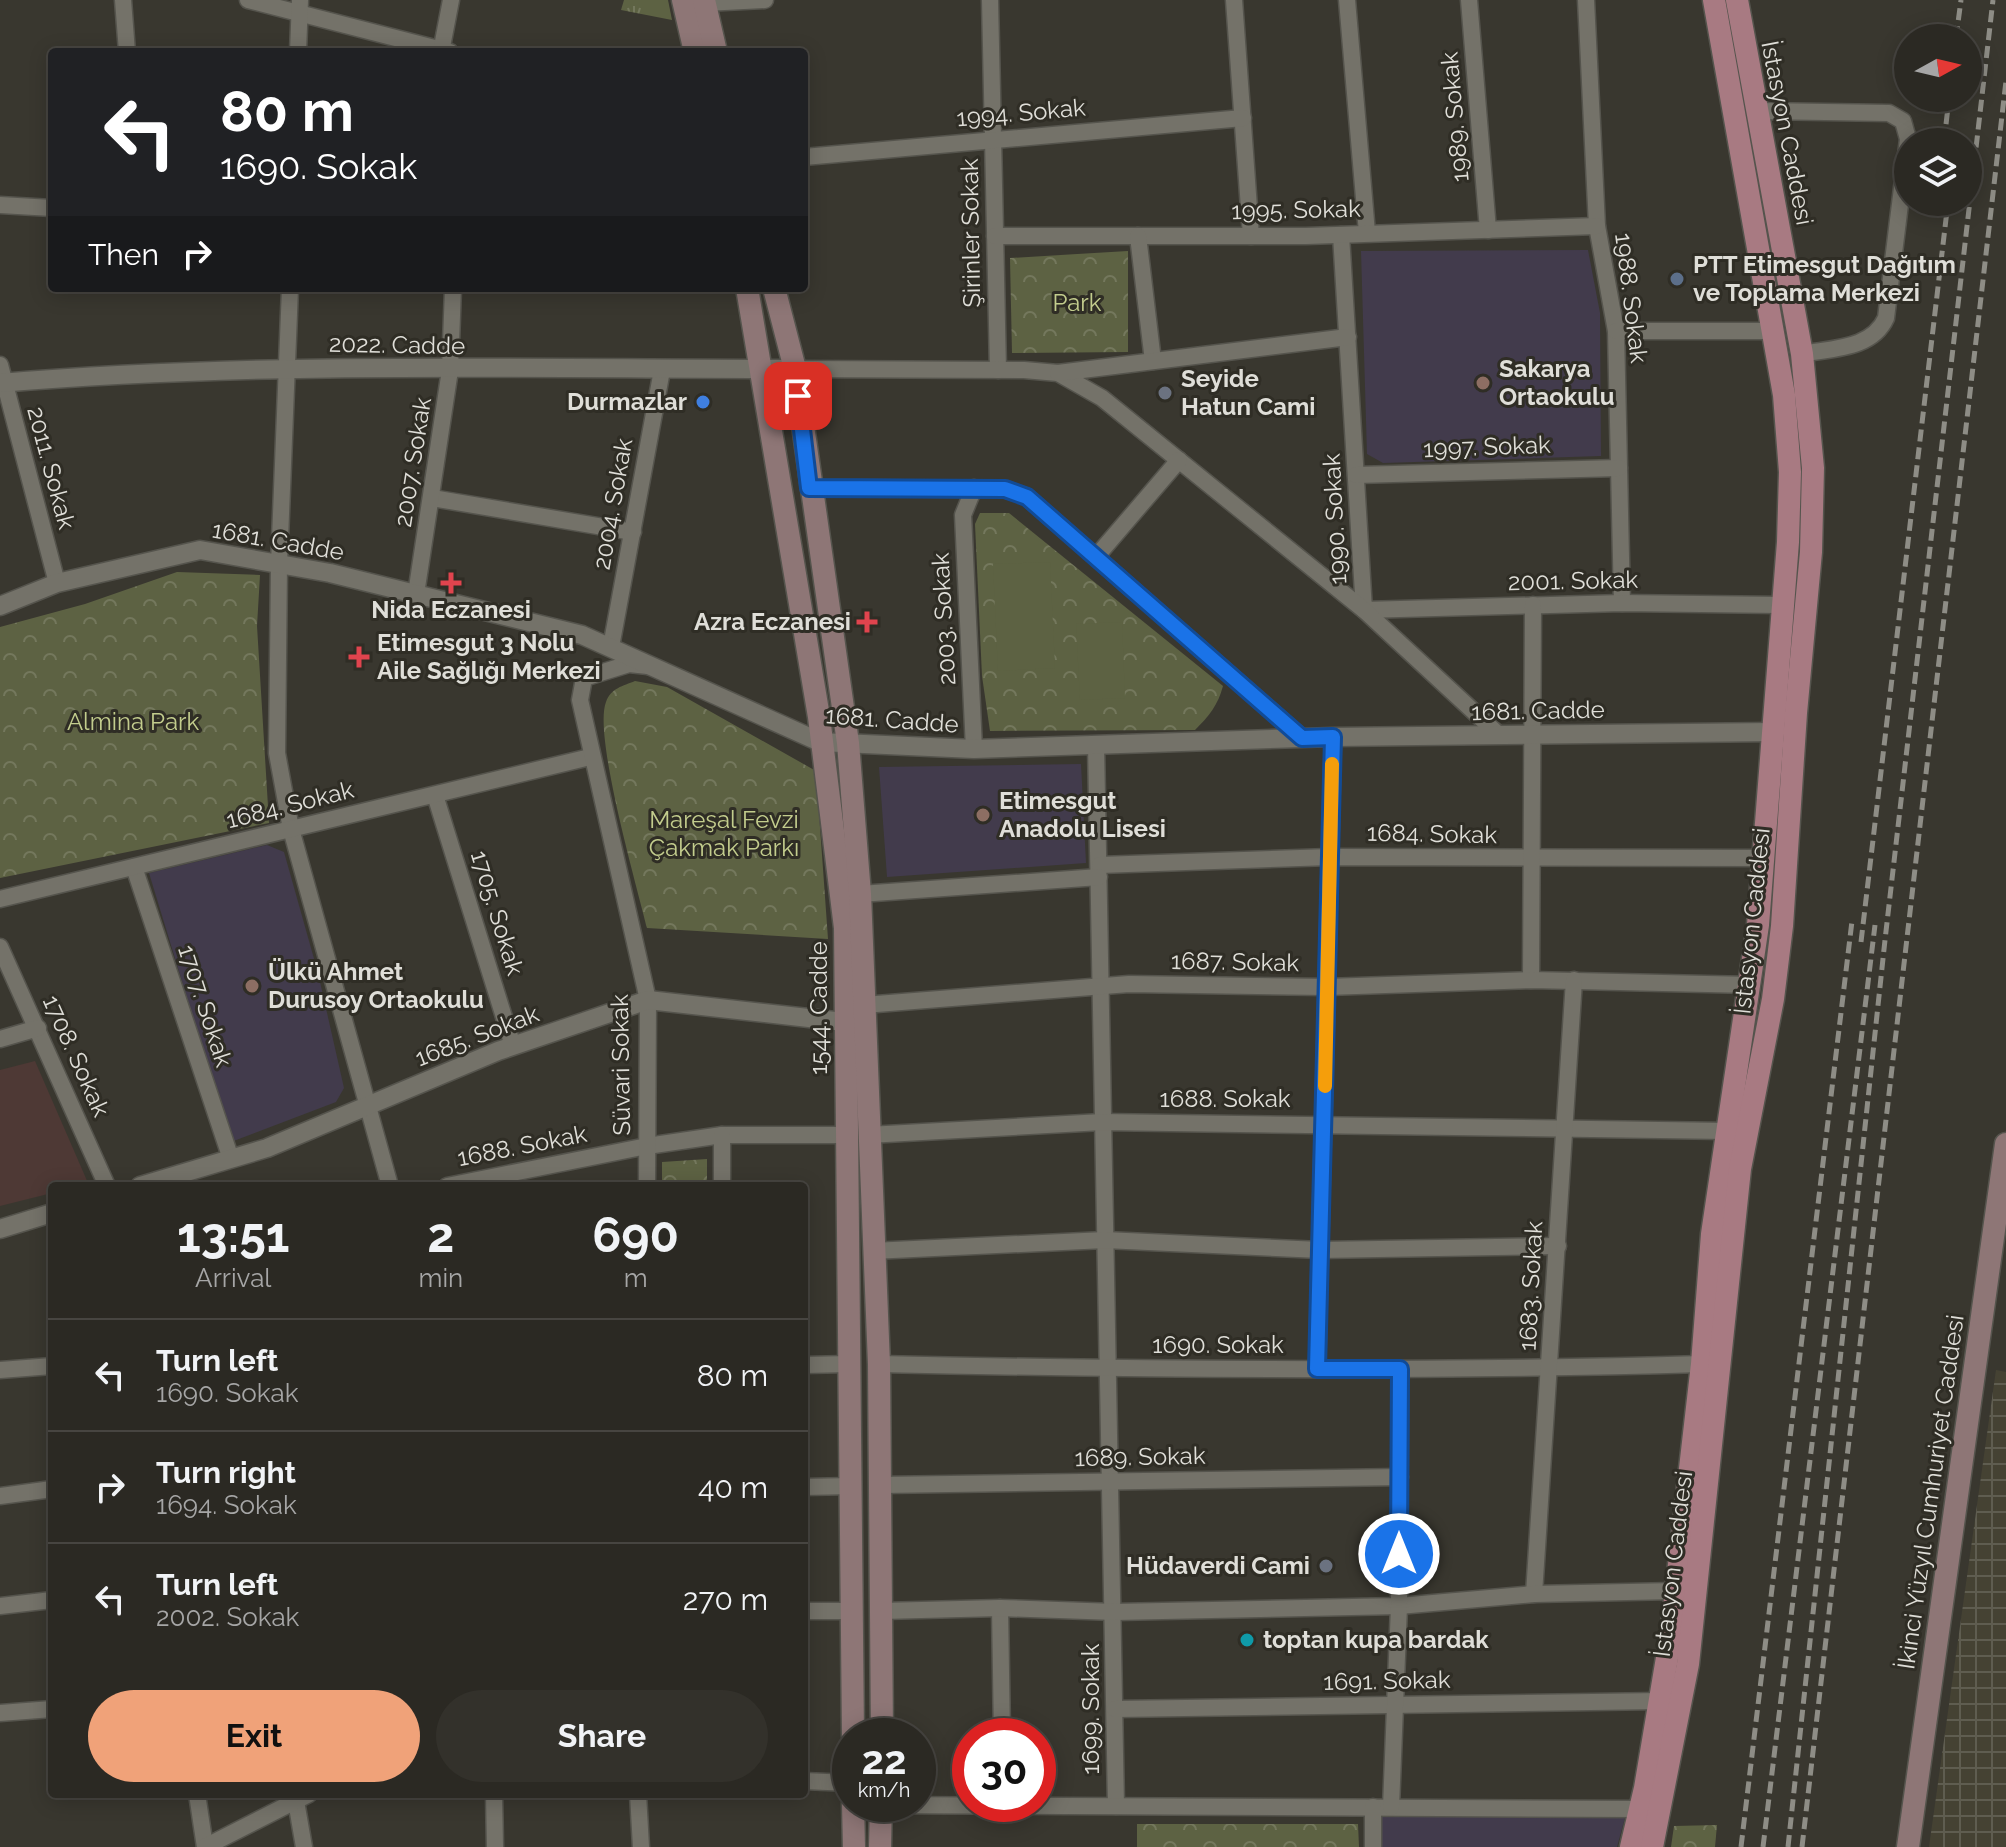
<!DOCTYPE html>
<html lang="en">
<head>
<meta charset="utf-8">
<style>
	body { margin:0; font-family:Raleway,sans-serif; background:#33312b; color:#f1f3f6; height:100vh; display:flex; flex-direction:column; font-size:30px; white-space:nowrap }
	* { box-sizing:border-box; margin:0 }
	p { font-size:26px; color:#a6a6a6 }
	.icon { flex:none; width:44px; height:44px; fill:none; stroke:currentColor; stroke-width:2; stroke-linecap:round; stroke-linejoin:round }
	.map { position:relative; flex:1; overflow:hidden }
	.side { position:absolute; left:48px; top:1182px; width:760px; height:616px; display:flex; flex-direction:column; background:#2b2923; border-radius:8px; box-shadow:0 4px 20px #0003,0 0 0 2px #474541 }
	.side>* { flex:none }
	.hud { position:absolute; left:48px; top:48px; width:760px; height:244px; border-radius:8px; box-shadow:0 4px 20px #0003,0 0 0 2px #474541; background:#202124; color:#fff; overflow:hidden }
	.needle { width:52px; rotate:82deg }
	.fabs { position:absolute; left:1894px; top:24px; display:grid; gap:16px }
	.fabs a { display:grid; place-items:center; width:88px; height:88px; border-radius:50%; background:#2b2923; box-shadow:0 4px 20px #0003,0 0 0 2px #474541; font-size:40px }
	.speed { position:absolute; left:832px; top:1718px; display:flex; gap:16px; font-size:40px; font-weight:700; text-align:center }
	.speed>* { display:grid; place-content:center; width:104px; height:104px; border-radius:50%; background:#2b2923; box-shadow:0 4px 20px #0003,0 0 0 2px #474541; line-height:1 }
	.speed small { font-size:20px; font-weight:400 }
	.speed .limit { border:12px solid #d22; background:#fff; color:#111 }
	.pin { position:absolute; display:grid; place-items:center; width:68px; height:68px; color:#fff; margin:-34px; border-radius:16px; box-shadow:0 4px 12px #0006 }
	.me { position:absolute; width:88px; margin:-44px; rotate:0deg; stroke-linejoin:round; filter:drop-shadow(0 0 6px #0008) }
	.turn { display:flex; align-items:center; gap:28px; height:168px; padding:0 40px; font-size:36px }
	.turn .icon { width:104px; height:104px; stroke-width:2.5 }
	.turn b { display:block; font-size:56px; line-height:68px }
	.then { display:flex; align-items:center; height:76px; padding:0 40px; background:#0003; gap:16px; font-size:30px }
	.eta { display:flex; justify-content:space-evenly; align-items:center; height:136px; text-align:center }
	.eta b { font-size:48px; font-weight:700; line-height:56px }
	.cta { display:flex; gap:16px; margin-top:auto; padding:16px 40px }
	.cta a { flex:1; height:92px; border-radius:48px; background:#f0a279; color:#111; font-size:32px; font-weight:700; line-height:92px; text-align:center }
	.cta a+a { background:#33312b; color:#f1f3f6 }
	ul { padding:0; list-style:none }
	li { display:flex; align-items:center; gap:24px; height:112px; padding:0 40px; border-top:2px solid #474541 }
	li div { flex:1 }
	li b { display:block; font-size:30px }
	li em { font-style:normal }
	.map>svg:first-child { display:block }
	.commercial { fill:#4e3935 }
	.industrial { fill:url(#industrial-grid) }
	.education { fill:#423b4c }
	.grass { fill:url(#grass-tufts) }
	.park { fill:url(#park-crowns) }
	.garden { fill:#5d6243 }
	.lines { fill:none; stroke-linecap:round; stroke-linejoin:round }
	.minor-casing { stroke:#55544d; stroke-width:19 }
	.tertiary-casing { stroke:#55544d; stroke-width:21 }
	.secondary-casing { stroke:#55544d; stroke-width:25 }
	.primary-casing { stroke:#55544d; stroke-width:25 }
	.minor { stroke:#747269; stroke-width:16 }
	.tertiary { stroke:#747269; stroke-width:18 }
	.secondary { stroke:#8e7676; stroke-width:22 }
	.primary { stroke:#a87a82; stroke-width:22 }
	.rail { stroke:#8e8d86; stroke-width:5; stroke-dasharray:12 6; stroke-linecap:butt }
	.route-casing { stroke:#114b97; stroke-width:20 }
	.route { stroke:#1a73e8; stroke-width:14 }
	.slow { stroke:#f59e0b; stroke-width:14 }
	.service-dot { fill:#5c6f8a; stroke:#2f2d25; stroke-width:3 }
	.education-dot { fill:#8d6e63; stroke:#2f2d25; stroke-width:3 }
	.worship-dot { fill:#6b7280; stroke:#2f2d25; stroke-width:3 }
	.shop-dot { fill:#3f7fe0; stroke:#2f2d25; stroke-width:3 }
	.health-dot { fill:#e0444e; stroke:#2f2d25; stroke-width:3 }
	.culture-dot { fill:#0f9aa8; stroke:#2f2d25; stroke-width:3 }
	.labels { text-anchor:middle; stroke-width:6; stroke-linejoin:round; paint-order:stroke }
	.street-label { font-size:24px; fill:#dfded8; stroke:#2f2d25 }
	.poi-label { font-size:24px; font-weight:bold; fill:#dfded8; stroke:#2f2d25; text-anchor:start }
	.park-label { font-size:24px; fill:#c3cd8d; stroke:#2f2d25 }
</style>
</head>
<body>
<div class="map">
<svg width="2006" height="1847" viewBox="0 0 2006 1847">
	<defs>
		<pattern id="industrial-grid" width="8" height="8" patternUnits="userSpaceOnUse" patternTransform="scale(2)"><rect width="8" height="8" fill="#454233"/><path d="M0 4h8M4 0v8" fill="none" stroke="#5f5d50"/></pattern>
		<pattern id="grass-tufts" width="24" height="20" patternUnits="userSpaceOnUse" patternTransform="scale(2)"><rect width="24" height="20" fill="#5d6243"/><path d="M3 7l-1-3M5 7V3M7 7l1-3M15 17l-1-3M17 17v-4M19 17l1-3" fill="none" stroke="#74785d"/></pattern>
		<pattern id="park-crowns" width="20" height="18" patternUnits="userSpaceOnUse" patternTransform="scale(2)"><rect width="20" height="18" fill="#5d6243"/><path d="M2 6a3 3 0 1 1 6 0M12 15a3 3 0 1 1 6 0" fill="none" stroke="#74785d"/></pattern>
	</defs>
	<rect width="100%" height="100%" fill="#39372f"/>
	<path class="commercial" d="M35,1061L88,1183L52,1186V1193L0,1206V1070Z"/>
	<path class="industrial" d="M1996,1370L2006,1372V1847H1929Z"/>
	<g class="education">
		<path d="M1588,250L1600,313L1601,456L1383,463L1367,454L1361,251Z"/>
		<path d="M1081,764L1086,863L887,877L879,767Z"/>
		<path d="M267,845L284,852L318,973L344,1088L336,1102L231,1142L149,873Z"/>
		<path d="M1626,1814L1617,1847H1381V1816Z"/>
	</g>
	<path class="grass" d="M624,0H668L672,20L621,10Z"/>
	<g class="park">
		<path d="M1128,251V352L1012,353L1010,258Z"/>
		<path d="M980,513H1009L1223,686C1218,705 1209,716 1195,730L990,731L982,676L975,524Z"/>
		<path d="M177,572L260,575L257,626L269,823L0,878V627L85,604Z"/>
		<path d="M635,681L667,687L816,771L828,939L647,928C637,886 593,735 606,702C611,688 623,686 635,681Z"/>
		<path d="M707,1159V1186H662V1162Z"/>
		<path d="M1137,1824H1358L1359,1847H1137Z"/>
		<path d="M1717,1825L1715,1847H1671L1674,1826Z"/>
	</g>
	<g class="garden">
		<path d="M1050,562L1055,668L998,671L993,564Z"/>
		<path d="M1122,622L1125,698L1080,700L1076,624Z"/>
	</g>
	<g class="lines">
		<g class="minor-casing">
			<g id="minor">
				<path d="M123,0L127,52"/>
				<path d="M248,0L450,52"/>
				<path d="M990,0L998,370"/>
				<path d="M1234,0L1251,236"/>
				<path d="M1347,0L1367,233"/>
				<path d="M1469,0L1488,230"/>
				<path d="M1586,0L1597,226L1616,331L1622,603"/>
				<path d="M705,3L765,0"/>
				<path d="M298,52L300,0"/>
				<path d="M441,52L451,0"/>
				<path d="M1756,111L1889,113L1903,121L1908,139L1886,318C1872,349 1833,348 1802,354"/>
				<path d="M804,157L1243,118"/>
				<path d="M0,205L52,208"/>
				<path d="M1341,235L1364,610L1622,603L1783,605"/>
				<path d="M995,236H1306L1597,226"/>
				<path d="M1138,236L1153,361"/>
				<path d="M290,288L279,564L277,753L291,829L390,1186"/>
				<path d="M1616,331H1773"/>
				<path d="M0,365L57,583"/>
				<path d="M795,369L1024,370L1058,373L1102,398L1364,610L1499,735"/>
				<path d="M1058,373L1348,337"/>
				<path d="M1356,475L1619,468"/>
				<path d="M809,488L1005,489L1027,497L1302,738"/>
				<path d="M432,498L633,532"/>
				<path d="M1096,557L1179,460"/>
				<path d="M416,594L450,370L453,288"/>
				<path d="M611,647L662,370"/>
				<path d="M1096,745L1116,1806"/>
				<path d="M974,749L963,515L974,488"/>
				<path d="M435,795L513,1046"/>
				<path d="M1100,865L1330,857L1764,858"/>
				<path d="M134,867L231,1159"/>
				<path d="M860,894L1099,877"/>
				<path d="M0,899L590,757"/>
				<path d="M0,947L107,1186"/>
				<path d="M1531,980L1533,605"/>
				<path d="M864,1005L1129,984L1327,987L1531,980L1751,985"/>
				<path d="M0,1039L38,1028"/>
				<path d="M868,1135L1102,1122L1727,1131"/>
				<path d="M447,1186L647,1146L722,1135H845"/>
				<path d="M647,1186L648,1000L580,700L584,678L629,664L648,666"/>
				<path d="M722,1186V1135"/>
				<path d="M872,1251L1105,1240L1320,1250L1558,1246"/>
				<path d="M879,1364C1153,1370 1428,1372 1702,1364"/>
				<path d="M804,1365L849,1364"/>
				<path d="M1317,1369L1333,737"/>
				<path d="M0,1370L52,1366"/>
				<path d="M881,1485L1400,1477"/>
				<path d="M804,1487L852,1486"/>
				<path d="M0,1496L52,1489"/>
				<path d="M1534,1594L1574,980"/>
				<path d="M0,1606L52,1600"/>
				<path d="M1000,1608L1002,1736"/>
				<path d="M804,1611H853"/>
				<path d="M882,1611L1000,1608L1115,1612L1399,1606L1534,1594L1675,1591"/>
				<path d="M1115,1709L1660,1701"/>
				<path d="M0,1713L52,1709"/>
				<path d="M804,1781L850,1783"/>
				<path d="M197,1794L205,1847"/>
				<path d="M494,1794L495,1847"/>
				<path d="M638,1794L641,1847"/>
				<path d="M296,1801L304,1847"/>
				<path d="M881,1805L1640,1809"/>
				<path d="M1391,1807L1399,1606L1400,1369"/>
				<path d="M205,1847L309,1794"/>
				<path d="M1373,1847V1807"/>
			</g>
		</g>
		<g class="tertiary-casing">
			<g id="tertiary">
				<path d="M0,383C264,361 530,369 795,369"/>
				<path d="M0,606L57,583L200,550L330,573L582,635L820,742L974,749L1333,737L1773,732"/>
				<path d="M140,1186L267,1148L498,1051L648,1000L844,1022"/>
				<path d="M0,1229L52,1213"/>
			</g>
		</g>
		<g class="secondary-casing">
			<g id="secondary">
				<path d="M683,0L695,52"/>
				<path d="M704,0L716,52"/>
				<path d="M747,288L819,717L845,928L853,1736"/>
				<path d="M774,288L795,369L848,743L860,894L879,1364L882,1736"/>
				<path d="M853,1804L854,1847"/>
				<path d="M880,1847L881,1804"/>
				<path d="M1908,1847L2006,1144"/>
			</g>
		</g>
		<g class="primary-casing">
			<g id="primary">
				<path d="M1631,1847L1645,1788L1671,1634L1702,1364L1712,1234L1758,925L1788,542L1790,472L1784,395L1714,0"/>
				<path d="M1652,1847L1688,1664L1740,1169L1773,999L1782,926L1796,713L1811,552L1813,468L1802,354L1737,0"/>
			</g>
		</g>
		<use href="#minor" class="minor"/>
		<use href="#tertiary" class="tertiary"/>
		<use href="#secondary" class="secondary"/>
		<use href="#primary" class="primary"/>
		<g class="rail">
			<path d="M1956,38L1961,0"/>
			<path d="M1944,142L1949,98"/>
			<path d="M1861,942L1948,202"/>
			<path d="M1741,1847L1852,921"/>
			<path d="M1763,1847L1875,925"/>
			<path d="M1788,1847L1885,940L1993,0"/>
			<path d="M1802,1847L2006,81"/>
		</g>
	</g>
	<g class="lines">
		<g class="route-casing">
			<path id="route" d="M798,396L809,488L1005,489L1027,497L1302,738L1333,737L1317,1369H1400L1399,1554"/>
		</g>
		<use href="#route" class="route"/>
		<path class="slow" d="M1325,1086L1332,764"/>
	</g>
	<circle class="service-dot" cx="1677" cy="279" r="8"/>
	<g class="education-dot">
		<circle cx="1483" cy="383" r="8"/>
		<circle cx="983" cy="815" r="8"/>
		<circle cx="252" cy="986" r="8"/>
	</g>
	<g class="worship-dot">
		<circle cx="1165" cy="393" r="8"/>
		<circle cx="1326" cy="1566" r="8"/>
	</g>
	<circle class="shop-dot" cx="703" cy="402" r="8"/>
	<g class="health-dot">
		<path d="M447 571h8v8h8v8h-8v8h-8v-8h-8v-8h8z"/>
		<path d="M863 610h8v8h8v8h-8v8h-8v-8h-8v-8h8z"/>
		<path d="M355 645h8v8h8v8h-8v8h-8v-8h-8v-8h8z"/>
	</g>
	<circle class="culture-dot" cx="1247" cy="1640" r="8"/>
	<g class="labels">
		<g class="street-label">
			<text transform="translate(1021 113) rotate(-5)" y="8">1994. Sokak</text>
			<text transform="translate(1455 117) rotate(-95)" y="8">1989. Sokak</text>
			<text transform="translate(1787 133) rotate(79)" y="8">İstasyon Caddesi</text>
			<text transform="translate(1296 210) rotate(-1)" y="8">1995. Sokak</text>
			<text transform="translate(971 233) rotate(-91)" y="8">Şirinler Sokak</text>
			<text transform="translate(1631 298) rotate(83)" y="8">1988. Sokak</text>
			<text transform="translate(397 345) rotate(1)" y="8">2022. Cadde</text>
			<text transform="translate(1487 447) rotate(-2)" y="8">1997. Sokak</text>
			<text transform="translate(413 462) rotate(-81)" y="8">2007. Sokak</text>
			<text transform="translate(51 468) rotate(75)" y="8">2011. Sokak</text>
			<text transform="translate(613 504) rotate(-80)" y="8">2004. Sokak</text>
			<text transform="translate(1335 519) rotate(-93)" y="8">1990. Sokak</text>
			<text transform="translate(278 541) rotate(10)" y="8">1681. Cadde</text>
			<text transform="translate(1573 581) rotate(-1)" y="8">2001. Sokak</text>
			<text transform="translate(944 619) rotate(-93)" y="8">2003. Sokak</text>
			<text transform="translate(1538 711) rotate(-1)" y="8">1681. Cadde</text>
			<text transform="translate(892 720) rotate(4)" y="8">1681. Cadde</text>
			<text transform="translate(290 805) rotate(-14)" y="8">1684. Sokak</text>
			<text transform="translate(1432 834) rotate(1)" y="8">1684. Sokak</text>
			<text transform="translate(497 913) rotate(73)" y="8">1705. Sokak</text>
			<text transform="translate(1752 921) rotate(-84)" y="8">İstasyon Caddesi</text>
			<text transform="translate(1235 962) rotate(1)" y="8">1687. Sokak</text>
			<text transform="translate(205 1006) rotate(72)" y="8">1707. Sokak</text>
			<text transform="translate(819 1008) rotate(-90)" y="8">1544. Cadde</text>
			<text transform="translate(477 1036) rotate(-21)" y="8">1685. Sokak</text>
			<text transform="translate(76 1056) rotate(66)" y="8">1708. Sokak</text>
			<text transform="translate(621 1065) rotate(-91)" y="8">Süvari Sokak</text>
			<text x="1225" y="1107">1688. Sokak</text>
			<text transform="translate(522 1146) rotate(-11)" y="8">1688. Sokak</text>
			<text transform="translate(1531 1286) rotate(-87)" y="8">1683. Sokak</text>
			<text x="1218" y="1353">1690. Sokak</text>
			<text transform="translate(1140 1457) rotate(-1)" y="8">1689. Sokak</text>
			<text transform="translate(1931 1492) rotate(-82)" y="8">İkinci Yüzyıl Cumhuriyet Caddesi</text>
			<text transform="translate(1673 1564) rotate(-83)" y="8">İstasyon Caddesi</text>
			<text transform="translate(1387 1681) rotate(-1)" y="8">1691. Sokak</text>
			<text transform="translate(1091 1709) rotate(-90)" y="8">1699. Sokak</text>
		</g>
		<g class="poi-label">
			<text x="1693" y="273">PTT Etimesgut Dağıtım<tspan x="1693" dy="28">ve Toplama Merkezi</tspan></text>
			<text x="1499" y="377">Sakarya<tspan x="1499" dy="28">Ortaokulu</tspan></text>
			<text x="1181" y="387">Seyide<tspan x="1181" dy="28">Hatun Cami</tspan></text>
			<text x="687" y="410" text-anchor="end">Durmazlar</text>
			<text x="451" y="618" text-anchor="middle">Nida Eczanesi</text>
			<text x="851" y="630" text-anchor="end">Azra Eczanesi</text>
			<text x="377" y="651">Etimesgut 3 Nolu<tspan x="377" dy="28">Aile Sağlığı Merkezi</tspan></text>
			<text x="999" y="809">Etimesgut<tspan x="999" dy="28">Anadolu Lisesi</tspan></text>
			<text x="268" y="980">Ülkü Ahmet<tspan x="268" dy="28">Durusoy Ortaokulu</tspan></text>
			<text x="1310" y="1574" text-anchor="end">Hüdaverdi Cami</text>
			<text x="1263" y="1648">toptan kupa bardak</text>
		</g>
		<g class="park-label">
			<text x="1077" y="311">Park</text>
			<text x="133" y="730">Almina Park</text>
			<text x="724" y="828">Mareşal Fevzi<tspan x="724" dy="28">Çakmak Parkı</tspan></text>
		</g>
	</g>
</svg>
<div class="fabs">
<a><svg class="needle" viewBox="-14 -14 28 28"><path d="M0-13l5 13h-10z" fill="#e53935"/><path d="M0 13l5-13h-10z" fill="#a6a6a6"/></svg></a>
<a><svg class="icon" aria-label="layers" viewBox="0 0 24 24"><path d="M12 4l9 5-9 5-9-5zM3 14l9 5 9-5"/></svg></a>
</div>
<div class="speed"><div>22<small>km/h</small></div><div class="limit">30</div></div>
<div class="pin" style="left:798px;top:396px;background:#d93025"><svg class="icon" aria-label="arrive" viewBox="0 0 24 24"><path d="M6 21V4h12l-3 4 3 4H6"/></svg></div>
<svg class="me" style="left:1399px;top:1554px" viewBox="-20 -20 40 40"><circle r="17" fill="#1a73e8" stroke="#fff" stroke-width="3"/><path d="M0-11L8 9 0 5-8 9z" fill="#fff"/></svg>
<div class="hud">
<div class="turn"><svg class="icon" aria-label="left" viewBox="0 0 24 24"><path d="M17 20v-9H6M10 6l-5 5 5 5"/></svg><div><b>80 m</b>1690. Sokak</div></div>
<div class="then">Then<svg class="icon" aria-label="right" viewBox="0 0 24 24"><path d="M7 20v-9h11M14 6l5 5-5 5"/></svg></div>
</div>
<section class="side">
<div class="eta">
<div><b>13:51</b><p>Arrival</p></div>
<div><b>2</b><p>min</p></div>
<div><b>690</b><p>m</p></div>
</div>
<ul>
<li><svg class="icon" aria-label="left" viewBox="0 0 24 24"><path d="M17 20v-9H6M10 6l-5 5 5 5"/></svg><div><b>Turn left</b><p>1690. Sokak</p></div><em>80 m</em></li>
<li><svg class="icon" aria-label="right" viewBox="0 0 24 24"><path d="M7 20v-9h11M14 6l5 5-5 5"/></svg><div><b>Turn right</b><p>1694. Sokak</p></div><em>40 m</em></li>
<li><svg class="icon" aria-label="left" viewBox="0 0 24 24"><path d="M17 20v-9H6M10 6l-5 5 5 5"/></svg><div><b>Turn left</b><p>2002. Sokak</p></div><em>270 m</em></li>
</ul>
<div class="cta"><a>Exit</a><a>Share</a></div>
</section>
</div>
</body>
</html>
